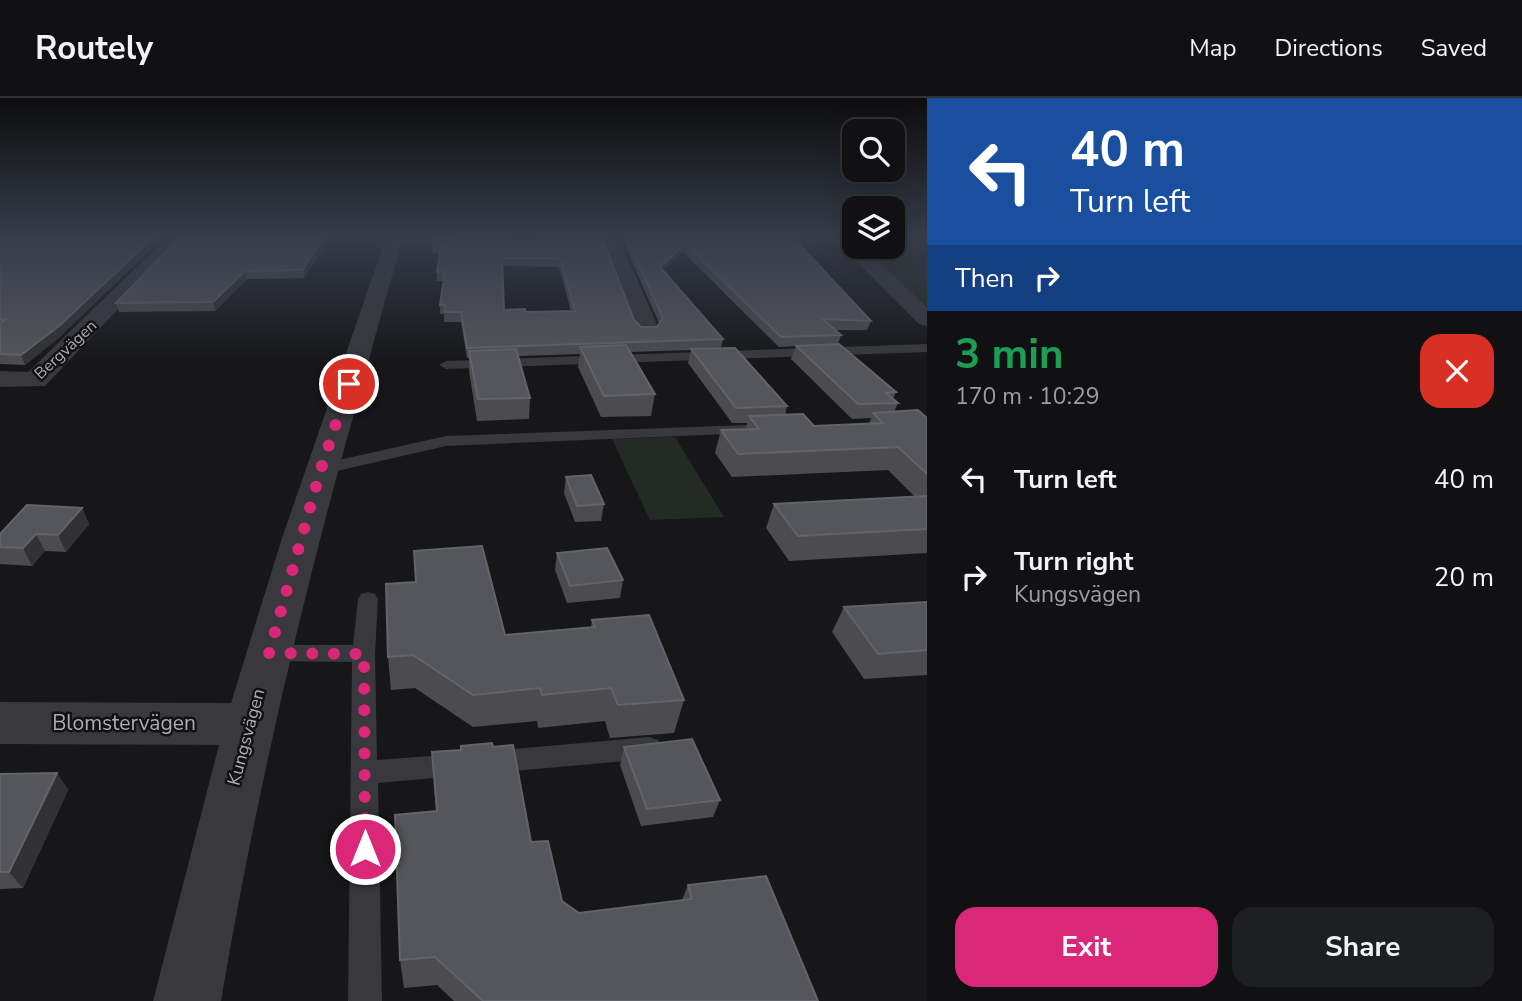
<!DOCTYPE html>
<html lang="en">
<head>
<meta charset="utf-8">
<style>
	body { margin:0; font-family:"Nunito Sans",sans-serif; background:#1e1f21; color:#f1f3f6; height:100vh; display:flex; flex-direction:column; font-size:26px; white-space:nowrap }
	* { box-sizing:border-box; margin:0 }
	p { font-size:23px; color:#9c9da0 }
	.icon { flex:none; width:38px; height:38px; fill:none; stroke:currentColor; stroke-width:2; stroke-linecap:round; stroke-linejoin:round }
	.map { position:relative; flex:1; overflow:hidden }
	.details { display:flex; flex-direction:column; background:#111113; width:595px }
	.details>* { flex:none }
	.hud { background:#1a4fa0; color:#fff; overflow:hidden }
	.fabs { position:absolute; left:842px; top:21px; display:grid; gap:14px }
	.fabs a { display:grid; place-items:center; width:63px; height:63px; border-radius:14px; background:#111113; box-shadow:0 7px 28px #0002,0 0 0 2px #303133; font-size:35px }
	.pin { position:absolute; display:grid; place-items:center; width:60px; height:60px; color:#fff; margin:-30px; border:4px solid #fff; border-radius:50%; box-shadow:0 2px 7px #0007 }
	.me { position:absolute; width:77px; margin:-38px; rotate:0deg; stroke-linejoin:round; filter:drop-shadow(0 0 5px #0008) }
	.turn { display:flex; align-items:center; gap:24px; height:147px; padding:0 28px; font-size:32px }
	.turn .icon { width:91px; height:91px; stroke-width:2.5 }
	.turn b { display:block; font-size:49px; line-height:60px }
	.then { display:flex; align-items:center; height:66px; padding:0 28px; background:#0003; gap:14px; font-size:26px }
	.round { display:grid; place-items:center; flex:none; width:74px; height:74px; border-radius:21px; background:#1e1f21 }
	.overview { display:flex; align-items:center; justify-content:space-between; height:119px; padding:0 28px }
	h1 { font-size:42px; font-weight:700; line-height:52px; color:#1e9e55 }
	.button { display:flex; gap:14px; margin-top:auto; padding:14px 28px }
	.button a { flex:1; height:80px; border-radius:21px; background:#db2777; color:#fff; font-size:28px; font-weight:700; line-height:80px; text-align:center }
	.button a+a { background:#1e1f21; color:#f1f3f6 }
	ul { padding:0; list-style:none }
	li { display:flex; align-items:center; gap:21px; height:98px; padding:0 28px }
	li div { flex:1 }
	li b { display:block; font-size:26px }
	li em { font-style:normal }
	header { display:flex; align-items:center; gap:42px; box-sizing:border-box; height:98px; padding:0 35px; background:#111113; border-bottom:2px solid #303133 }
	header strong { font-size:33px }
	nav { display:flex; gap:38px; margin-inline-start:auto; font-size:24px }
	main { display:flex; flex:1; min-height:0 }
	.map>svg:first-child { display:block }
	.green { fill:#232b25 }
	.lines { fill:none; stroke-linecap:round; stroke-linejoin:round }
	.lane { fill:#38383d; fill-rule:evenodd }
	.street { fill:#38383d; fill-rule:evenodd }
	.wall { fill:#4b4b50; fill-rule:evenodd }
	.shaded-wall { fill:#323235 }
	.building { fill:#55565b; stroke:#636369; stroke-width:2; fill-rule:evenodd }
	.route { stroke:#db2777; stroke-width:12; stroke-dasharray:0 21.6 }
	.labels { text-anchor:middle; stroke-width:5; stroke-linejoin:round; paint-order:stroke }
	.far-street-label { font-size:16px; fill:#aaacb7; stroke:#121214 }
	.street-label { font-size:18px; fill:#aaacb7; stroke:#121214 }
	.near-street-label { font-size:21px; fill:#aaacb7; stroke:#121214 }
</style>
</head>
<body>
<header>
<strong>Routely</strong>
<nav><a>Map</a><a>Directions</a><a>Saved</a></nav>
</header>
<main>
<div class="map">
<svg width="927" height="903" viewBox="0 0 927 903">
	<rect width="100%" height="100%" fill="#171719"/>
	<g class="green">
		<path d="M893,137H927V207L921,206L860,149H892Z"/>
		<path d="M675,339L724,419L650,422L612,341Z"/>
	</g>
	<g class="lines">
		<g class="lane">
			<path d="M927,246V254L446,271L439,267L446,263Z"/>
			<path d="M747,327L752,329L755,332L752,335L446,348L337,373L321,376L313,371L321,366L446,338Z"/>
			<path d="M368,494L375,496L378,501L375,556L377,662L457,656L466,659L470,667L466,675L457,678L378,685L382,903H348L352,564L269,563L261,561L258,555L261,549L269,547H353L358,501L361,496Z"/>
			<path d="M649,639L658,642L662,650L658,658L649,661L491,675L482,672L478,664L482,656L491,653Z"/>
		</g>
		<g class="street">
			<path d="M170,137H188L45,288L0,289V273L28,274Z"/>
			<path d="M387,137H490L493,141L484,146H402C386,195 374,245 360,294C303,495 256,697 221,903H153L219,647L0,646V604L231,605L282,440Z"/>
			<path d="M854,137V149H862L927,209V228L919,226L840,147H622L659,231L655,236H639L635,231L604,147H548L539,142L546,137Z"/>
			<path d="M892,139L927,141V151L890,149H892Z"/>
		</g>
	</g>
	<g class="wall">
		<path d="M0,137L62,237L25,267L0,266Z"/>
		<path d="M182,137H327L325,147L304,180L247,181L215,213L119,214L116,205Z"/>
		<path d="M603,142L634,222L641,229H657L659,225L626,150L627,142H795L871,223L867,232H835L841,237L838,246L896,294L893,301L898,305L894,314L927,320V455L789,463L766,430L774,406L915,399L888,372L732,379L715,355L721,332L746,331L747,325H732L688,265L691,252L630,254L655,296L651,318L601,319L578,269L580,256L518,258L530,300L529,321L477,323L469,273V260H467L461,224H444V216H440V207L443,183H437V174L439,155H432V147ZM683,154L779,249L796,248L791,261L852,321L871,320L869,326L814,328L785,317L787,308L721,250L723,241L663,172ZM502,168L559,169L571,213L526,214L504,212Z"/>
		<path d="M566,379L604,406L601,423L575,424L564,395Z"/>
		<path d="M82,410L89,426L66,454L45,453L32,468L0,466V436Z"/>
		<path d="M414,453L505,537L591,529L592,522L684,602L674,635L610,640L605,623L538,630L537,623L473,629L415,590L391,592L388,559L416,484Z"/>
		<path d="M557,455L623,482L620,500L567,505L555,472Z"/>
		<path d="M927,504V577L864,581L832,534L844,509Z"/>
		<path d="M493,649L531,744L562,803L579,815L682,802L688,787L818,903H454L437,887L404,890L400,862L436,713L432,654Z"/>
		<path d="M624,649L720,702L713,719L641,728L620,667Z"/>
		<path d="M57,675L68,692L23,790L0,791V676Z"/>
	</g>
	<g class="shaded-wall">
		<path d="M156,137H166L62,237L25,267L21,257Z"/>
		<path d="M324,137H327L325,147L304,180L303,172Z"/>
		<path d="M685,146L683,154L658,177L660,169Z"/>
		<path d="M245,173L247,181L215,213L213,204Z"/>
		<path d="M82,410L89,426L66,454L58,437Z"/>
		<path d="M36,436L45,453L32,468L23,450Z"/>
		<path d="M57,675L68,692L23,790L9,774Z"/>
	</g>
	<g class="building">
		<path d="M0,137H156L59,228L21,257L0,256V226L5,222H0Z"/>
		<path d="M182,137H324L303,172L245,173L213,204L116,205Z"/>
		<path d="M433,141L603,142L634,222L641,229H657L663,220L627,142H795L871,223L823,221L841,237L781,239L685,146L660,169L723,241L467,250L461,214H444L445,207H440L445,174H437L441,147H432ZM502,160H560L575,213L526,214L525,211L504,212Z"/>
		<path d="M839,246L896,294L886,295L898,305L858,306L796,248Z"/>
		<path d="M626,247L655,296L604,298L580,249Z"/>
		<path d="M735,250L787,308L736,310L691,251Z"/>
		<path d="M516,251L530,300L478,301L469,253Z"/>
		<path d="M918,312L927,320V376L898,349L738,356L721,332L759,331L749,318L803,316L814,328L883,325L873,315Z"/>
		<path d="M591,377L604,406L577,408L566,379Z"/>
		<path d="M927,398V431L798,438L774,406Z"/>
		<path d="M27,407L82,410L58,437L36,436L23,450L0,449V436Z"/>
		<path d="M482,448L505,537L595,529L592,522L649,517L684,602L618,607L611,590L542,597L540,590L473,597L413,557L388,559L386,486L416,484L414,453Z"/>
		<path d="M607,450L623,482L570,488L557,455Z"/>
		<path d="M927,504V552L878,556L844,509Z"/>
		<path d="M692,641L720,702L647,711L624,649Z"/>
		<path d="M492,645L493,649L513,647L531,744L548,743L562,803L579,815L692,801L688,787L766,778L818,903H483L435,859L400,862L395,717L437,713L432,654L461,652V648Z"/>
		<path d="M57,675L9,774H0V676Z"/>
	</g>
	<linearGradient id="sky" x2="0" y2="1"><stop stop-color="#0d0d0e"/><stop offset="0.52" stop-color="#363c49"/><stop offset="1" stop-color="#363c49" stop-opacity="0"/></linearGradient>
	<rect width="927" height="264" fill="url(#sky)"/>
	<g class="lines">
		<path class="route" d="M349,286L321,371L269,555L364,556L365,751"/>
	</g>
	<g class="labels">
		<g class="far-street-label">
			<text transform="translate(65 251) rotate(-43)" y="6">Bergvägen</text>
		</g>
		<g class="street-label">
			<text transform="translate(246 639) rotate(-75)" y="6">Kungsvägen</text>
		</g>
		<g class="near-street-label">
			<text x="124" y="632">Blomstervägen</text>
		</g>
	</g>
</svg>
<div class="fabs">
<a><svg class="icon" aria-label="search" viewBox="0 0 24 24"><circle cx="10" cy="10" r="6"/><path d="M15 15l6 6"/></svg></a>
<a><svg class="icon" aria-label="layers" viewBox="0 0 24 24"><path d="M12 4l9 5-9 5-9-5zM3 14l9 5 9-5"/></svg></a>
</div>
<div class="pin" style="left:349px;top:286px;background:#d93025"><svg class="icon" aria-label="arrive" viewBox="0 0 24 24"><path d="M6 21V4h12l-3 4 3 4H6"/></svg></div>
<svg class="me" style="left:365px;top:751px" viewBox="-20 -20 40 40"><circle r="17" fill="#db2777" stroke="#fff" stroke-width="3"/><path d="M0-11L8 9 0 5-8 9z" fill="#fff"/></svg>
</div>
<section class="details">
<div class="hud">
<div class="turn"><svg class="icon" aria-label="left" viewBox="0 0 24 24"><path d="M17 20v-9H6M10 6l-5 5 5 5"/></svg><div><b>40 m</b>Turn left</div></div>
<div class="then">Then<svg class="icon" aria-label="right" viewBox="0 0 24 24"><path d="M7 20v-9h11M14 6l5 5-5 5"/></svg></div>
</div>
<div class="overview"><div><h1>3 min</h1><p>170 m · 10:29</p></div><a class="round" style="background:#d93025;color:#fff"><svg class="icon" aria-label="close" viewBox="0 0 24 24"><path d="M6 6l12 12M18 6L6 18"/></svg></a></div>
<ul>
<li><svg class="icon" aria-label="left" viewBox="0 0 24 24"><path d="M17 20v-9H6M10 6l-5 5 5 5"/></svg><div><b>Turn left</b></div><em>40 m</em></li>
<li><svg class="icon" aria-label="right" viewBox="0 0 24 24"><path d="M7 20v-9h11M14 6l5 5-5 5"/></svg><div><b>Turn right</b><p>Kungsvägen</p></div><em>20 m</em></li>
</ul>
<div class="button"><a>Exit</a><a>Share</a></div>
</section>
</main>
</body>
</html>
